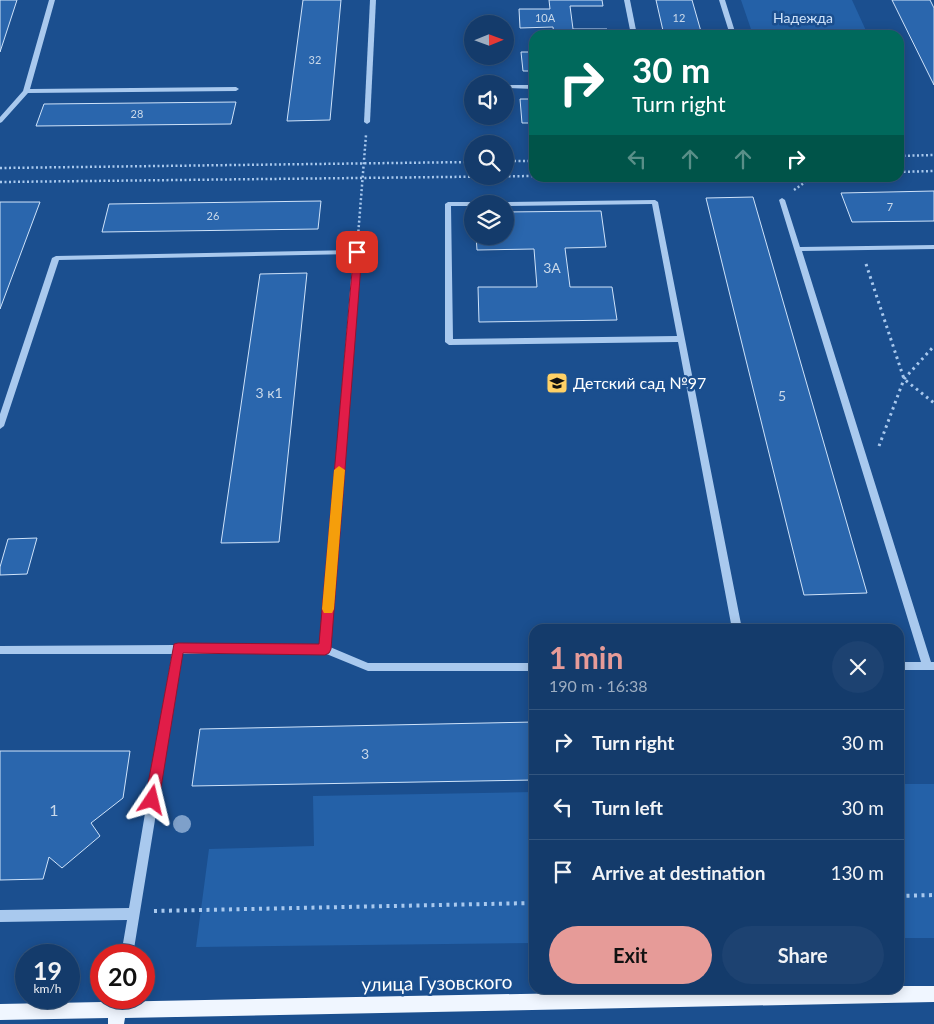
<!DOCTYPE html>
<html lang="en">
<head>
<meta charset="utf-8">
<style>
	body { margin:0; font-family:Lato,sans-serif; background:#1d4271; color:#f1f3f6; height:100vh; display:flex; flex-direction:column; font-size:19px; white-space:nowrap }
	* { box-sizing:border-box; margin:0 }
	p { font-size:16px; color:#9dadc1 }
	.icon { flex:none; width:28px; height:28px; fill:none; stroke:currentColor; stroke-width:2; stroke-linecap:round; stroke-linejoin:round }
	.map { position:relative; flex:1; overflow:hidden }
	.panel { position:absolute; left:529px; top:624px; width:375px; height:370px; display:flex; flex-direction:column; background:#143b6b; border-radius:15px; box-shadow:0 2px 12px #0003,0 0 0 1px #33557e }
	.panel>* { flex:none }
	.banner { position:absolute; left:529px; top:30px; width:375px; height:152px; border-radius:15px; box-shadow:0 2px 12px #0003,0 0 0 1px #33557e; background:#00695c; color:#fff; overflow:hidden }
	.needle { width:32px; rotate:89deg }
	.controls { position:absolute; left:464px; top:15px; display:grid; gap:10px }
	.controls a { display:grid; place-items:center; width:50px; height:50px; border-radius:50%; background:#143b6b; box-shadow:0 2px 12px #0003,0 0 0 1px #33557e; font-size:25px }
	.speed { position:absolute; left:15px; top:944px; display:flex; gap:10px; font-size:25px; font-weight:700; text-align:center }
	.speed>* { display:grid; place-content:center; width:65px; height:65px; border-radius:50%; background:#143b6b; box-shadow:0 2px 12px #0003,0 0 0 1px #33557e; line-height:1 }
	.speed small { font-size:12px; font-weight:400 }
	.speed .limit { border:8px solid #d22; background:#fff; color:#111 }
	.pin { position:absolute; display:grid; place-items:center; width:42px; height:42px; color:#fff; margin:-21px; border-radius:10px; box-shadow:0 2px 8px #0006 }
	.me { position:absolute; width:55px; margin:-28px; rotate:10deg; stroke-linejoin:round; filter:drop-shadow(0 0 4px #0008) }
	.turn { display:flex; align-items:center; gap:18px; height:105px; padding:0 20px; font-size:22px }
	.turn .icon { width:65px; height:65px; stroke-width:2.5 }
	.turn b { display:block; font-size:35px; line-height:42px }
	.lanes { display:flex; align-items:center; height:48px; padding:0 20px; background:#0003; justify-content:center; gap:25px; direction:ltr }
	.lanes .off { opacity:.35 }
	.round { display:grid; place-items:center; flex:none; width:52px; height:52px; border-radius:26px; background:#1d4271 }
	.overview { display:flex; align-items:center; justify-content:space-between; height:85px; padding:0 20px }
	h1 { font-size:30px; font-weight:700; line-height:38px; color:#e69b98 }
	.button { display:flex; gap:10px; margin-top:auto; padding:10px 20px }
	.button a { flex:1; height:58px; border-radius:30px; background:#e69b98; color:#111; font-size:20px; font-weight:700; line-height:58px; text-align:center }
	.button a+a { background:#1d4271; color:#f1f3f6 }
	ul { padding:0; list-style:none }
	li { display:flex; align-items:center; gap:15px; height:65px; padding:0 20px; border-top:1px solid #33557e }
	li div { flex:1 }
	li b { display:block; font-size:19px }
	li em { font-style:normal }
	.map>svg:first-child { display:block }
	.green { fill:#2461a8 }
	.building { fill:#2a66ad; stroke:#cfe3fa }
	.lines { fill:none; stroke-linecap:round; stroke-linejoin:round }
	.path-far2 { stroke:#a9c9ee; stroke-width:2.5; stroke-dasharray:2 2.5; stroke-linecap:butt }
	.path-far1 { stroke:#a9c9ee; stroke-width:3; stroke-dasharray:2.5 4; stroke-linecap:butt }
	.path { stroke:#a9c9ee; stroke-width:4; stroke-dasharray:3 4.5; stroke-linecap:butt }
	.minor { fill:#a9c9ee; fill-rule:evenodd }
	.major { fill:#f0f6ff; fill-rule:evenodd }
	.tree { fill:#7ea0ca }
	.route { fill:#e11d48; stroke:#92132f }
	.slow { fill:#f59e0b }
	.labels { text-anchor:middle; stroke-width:5; stroke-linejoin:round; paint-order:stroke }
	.far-number-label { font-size:11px; fill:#cad9ea }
	.far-park-label { font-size:14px; fill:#cfe3fa; stroke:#1b4f8f }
	.number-label { font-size:14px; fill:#cad9ea }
	.poi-label { font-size:16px; fill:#fff; stroke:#1b4f8f; text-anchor:start }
	.near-number-label { font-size:16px; fill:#cad9ea }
	.near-street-label { font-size:19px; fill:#fff; stroke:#1b4f8f }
</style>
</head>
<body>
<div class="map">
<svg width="934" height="1024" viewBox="0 0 934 1024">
	<rect width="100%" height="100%" fill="#1b4f8f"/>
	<g class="green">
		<path d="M741,0H852L868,35H753Z"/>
		<rect x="899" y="784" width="35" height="154"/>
		<path d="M534,792V943L196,947L209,849L314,846L313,796Z"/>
	</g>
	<g class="building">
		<path d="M0,0H17L0,52Z"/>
		<path d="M303,0H341L330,120L287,121Z"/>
		<path d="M549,0H602L603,6H570L573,29H607L608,35H554L553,27L520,28L519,9H550Z"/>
		<path d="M656,0H692L702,35H664Z"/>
		<path d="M892,0H930L934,8V85Z"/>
		<path d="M521,52H534V71H523Z"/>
		<path d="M520,99H534V123H522Z"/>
		<path d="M236,102L231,124L36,126L44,104Z"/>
		<path d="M934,191V221L852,222L841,193Z"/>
		<path d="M753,197L867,593L804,595L706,198Z"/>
		<path d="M321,201L318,229L102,232L109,204Z"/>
		<path d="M0,202H40L0,309Z"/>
		<path d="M601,211L606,247L565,248L570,287H612L617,320L479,322L478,287H537L534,249L477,250L476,236H505V212Z"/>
		<path d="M307,273L279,542L221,543L260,274Z"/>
		<path d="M37,538L27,574L0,575V567L8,539Z"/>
		<path d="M534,722V780L192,786L200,729Z"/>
		<path d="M0,751H130L123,798L91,823L100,836L62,868L49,857L43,879L0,880Z"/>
	</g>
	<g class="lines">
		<g class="path-far2">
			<path d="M899,156L934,155"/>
			<path d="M505,161H534"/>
			<path d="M0,168L472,162"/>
			<path d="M899,172L934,171"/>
			<path d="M0,182L534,176"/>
			<path d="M794,190L811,178"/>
			<path d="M358,236L366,135"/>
		</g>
		<g class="path-far1">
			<path d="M866,264L904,379L934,403"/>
			<path d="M879,446L904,379L934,346"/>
		</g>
		<g class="path">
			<path d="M899,896L934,895"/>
			<path d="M154,911L534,903"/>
		</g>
		<g class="minor">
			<path d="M49,0H55L30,89L236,87L239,89L236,91L28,93L2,122L0,123V117L23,91Z"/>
			<path d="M370,0H376L370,122L367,124L364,122Z"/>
			<path d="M624,0H630L637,35H631Z"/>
			<path d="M719,0H725L736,35H730Z"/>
			<path d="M508,85H534V89L506,88V86Z"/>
			<path d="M782,198L785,200L800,247L934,245V249L802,251L931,662H934V670H899V662H921L779,200Z"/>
			<path d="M655,200L658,202L742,629H732L678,342L449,345L445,342V204L448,202H472L475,204H472V206H451L453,339L677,336L652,204L505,206V204H502L505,202Z"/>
			<path d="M357,250L361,252L330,647L368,663H534V671H368L324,653L182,654L133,955H121L127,920L0,922V910L129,908L172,654H0V646L174,645L178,644L181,645H321L353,254L59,260L4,426L0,429V414L52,258L56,256Z"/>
		</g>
		<path class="major" d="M899,986H934V1002L125,1018L124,1024H108V1018L0,1020V1004L773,989H899Z"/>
	</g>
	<circle class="tree" cx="182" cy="824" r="9"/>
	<path class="route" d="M354,249H357L362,252L331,649L329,653L325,655L183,653L159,800L157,805L152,807L147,805L145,800L174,644L178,643L319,644Z"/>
	<path class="slow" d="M339,466L345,470L334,609L332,613H324L322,609L334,470Z"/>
	<defs>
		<g id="school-square" transform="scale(1.125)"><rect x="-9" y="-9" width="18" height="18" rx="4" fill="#ffd166" stroke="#1b4f8f"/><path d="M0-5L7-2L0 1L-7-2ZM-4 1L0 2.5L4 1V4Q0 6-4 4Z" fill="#111"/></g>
	</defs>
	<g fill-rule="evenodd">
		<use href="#school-square" x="557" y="383"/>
	</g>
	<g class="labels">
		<g class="far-number-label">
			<text x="545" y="22">10А</text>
			<text x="679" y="22">12</text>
			<text x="315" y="64">32</text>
			<text x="137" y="118">28</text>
			<text x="890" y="211">7</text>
			<text x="213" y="220">26</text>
		</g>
		<g class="far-park-label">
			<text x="803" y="23">Надежда</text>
		</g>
		<g class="number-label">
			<text x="552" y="273">3А</text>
			<text x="269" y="398">3 к1</text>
			<text x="782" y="401">5</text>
			<text x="365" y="759">3</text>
		</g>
		<g class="poi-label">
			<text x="573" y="389">Детский сад №97</text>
		</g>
		<g class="near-number-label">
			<text x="54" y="816">1</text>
		</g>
		<g class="near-street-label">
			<text transform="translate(437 983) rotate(-1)" y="7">улица Гузовского</text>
		</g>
	</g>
</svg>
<div class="controls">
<a><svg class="needle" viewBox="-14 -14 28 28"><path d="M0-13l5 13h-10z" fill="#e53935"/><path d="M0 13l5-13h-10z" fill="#9dadc1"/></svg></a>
<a><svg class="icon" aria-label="sound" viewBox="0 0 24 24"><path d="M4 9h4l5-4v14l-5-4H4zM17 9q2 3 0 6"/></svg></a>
<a><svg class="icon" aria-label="search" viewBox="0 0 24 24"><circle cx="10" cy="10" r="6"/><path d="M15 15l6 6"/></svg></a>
<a><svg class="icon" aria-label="layers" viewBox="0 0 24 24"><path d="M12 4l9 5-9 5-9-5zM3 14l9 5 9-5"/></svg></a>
</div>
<div class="speed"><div>19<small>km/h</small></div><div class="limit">20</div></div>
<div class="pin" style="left:357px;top:252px;background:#d93025"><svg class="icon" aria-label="arrive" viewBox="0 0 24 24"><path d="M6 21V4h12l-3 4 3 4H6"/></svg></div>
<svg class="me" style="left:152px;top:800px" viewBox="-20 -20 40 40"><path d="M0-17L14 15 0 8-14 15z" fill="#e11d48" stroke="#fff" stroke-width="4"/></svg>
<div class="banner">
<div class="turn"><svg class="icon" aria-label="right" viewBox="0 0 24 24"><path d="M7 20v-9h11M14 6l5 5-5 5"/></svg><div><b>30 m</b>Turn right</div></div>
<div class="lanes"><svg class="icon off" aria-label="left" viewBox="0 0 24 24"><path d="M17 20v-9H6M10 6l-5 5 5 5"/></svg><svg class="icon off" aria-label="ahead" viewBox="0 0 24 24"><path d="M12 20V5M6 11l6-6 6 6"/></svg><svg class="icon off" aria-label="ahead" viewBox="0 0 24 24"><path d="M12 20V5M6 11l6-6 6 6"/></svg><svg class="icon" aria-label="right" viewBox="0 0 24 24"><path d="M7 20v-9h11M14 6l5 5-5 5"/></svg></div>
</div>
<section class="panel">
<div class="overview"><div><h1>1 min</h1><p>190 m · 16:38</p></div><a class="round"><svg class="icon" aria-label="close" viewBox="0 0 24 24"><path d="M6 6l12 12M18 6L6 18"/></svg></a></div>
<ul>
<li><svg class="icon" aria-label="right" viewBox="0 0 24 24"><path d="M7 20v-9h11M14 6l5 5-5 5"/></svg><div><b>Turn right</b></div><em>30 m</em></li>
<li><svg class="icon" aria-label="left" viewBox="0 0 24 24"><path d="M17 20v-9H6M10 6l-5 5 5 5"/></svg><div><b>Turn left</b></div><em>30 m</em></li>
<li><svg class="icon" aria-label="arrive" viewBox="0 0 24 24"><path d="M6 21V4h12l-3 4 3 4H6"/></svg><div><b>Arrive at destination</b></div><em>130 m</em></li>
</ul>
<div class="button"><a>Exit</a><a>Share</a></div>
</section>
</div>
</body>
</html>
